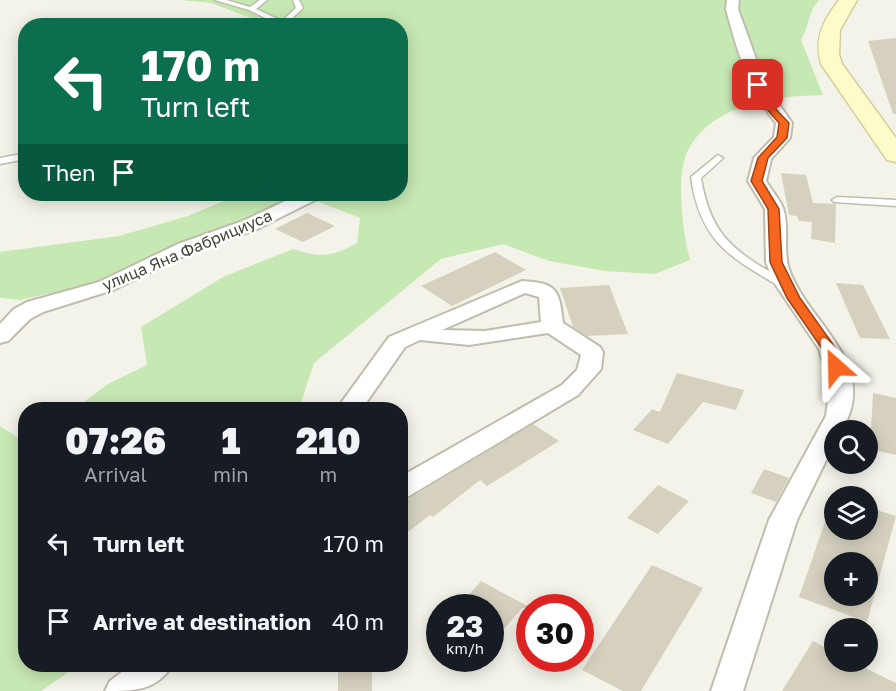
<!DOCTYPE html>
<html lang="en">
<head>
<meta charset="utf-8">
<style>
	body { margin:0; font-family:"Golos Text",sans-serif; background:#20242c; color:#f1f3f6; height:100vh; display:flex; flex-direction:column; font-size:22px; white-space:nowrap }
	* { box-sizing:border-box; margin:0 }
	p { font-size:20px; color:#9ea1a6 }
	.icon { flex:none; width:33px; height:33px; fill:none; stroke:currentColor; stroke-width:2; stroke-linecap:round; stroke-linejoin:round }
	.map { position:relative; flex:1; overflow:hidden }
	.sheet { position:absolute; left:18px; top:402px; width:390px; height:270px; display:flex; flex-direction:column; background:#171b24; border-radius:24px; box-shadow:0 3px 15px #0003 }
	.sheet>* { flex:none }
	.guide { position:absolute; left:18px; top:18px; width:390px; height:183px; border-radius:24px; box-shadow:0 3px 15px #0003; background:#0b6e4f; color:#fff; overflow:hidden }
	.buttons { position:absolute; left:824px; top:420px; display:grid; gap:12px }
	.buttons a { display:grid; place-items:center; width:54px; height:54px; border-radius:50%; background:#171b24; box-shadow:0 3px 15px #0003; font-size:30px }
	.speed { position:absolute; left:426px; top:594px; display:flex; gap:12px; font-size:30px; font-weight:700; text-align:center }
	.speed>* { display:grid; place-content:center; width:78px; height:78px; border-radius:50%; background:#171b24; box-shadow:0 3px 15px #0003; line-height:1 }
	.speed small { font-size:15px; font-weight:400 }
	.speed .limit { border:9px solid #d22; background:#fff; color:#111 }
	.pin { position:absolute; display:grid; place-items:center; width:51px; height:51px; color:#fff; margin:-26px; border-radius:12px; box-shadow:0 3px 9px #0006 }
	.me { position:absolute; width:66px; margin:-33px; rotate:335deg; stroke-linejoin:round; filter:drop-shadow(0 0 4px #0008) }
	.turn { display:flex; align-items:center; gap:21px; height:126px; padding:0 24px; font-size:27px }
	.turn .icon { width:78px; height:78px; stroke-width:2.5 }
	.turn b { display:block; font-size:42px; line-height:51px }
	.then { display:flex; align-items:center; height:57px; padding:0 24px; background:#0003; gap:12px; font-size:22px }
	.eta { display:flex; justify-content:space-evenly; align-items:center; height:102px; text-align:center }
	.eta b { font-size:36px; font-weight:800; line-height:42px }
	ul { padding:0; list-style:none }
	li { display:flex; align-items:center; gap:18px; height:78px; padding:0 24px }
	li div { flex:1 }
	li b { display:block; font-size:22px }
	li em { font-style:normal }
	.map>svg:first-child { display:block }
	.green { fill:#c6e8b3 }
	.building { fill:#d6d1bf; fill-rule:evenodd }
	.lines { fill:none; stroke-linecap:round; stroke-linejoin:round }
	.lane-casing { stroke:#c0bdac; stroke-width:3 }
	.street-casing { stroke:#c0bdac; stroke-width:4 }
	.secondary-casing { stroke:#d4cf9a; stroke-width:3 }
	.lane { fill:#fff; fill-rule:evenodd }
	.street { fill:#fff; fill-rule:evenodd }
	.secondary { fill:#fefbca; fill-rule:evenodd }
	.route { fill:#f7661e; stroke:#a14214; stroke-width:1.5 }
	.labels { text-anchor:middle; stroke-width:5; stroke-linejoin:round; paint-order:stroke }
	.street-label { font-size:16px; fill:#484538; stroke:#fff }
</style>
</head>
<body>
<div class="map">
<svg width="896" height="691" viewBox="0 0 896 691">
	<rect width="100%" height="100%" fill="#f4f3e9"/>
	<g class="green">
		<path d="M181,0H819C806,16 811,23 801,40L823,95C776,96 713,103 688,150C675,175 683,234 690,260L655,274L605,271L549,261L503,244L441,259L314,363L299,409L73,410L108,384L147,365L141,327L223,277L293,249C320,258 332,257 357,243L360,218L299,194H400V26L269,25L211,3Z"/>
		<path d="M240,194H298L244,222L173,246L105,281L20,300L0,298V252L119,236L188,216Z"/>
		<path d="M0,426L25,442L26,664L79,665L41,691H0Z"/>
	</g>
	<g class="building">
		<path d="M896,38V114H893L868,41Z"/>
		<path d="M781,173L806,175L813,203L836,204L835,243L811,239L812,222L799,221L797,216L789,215Z"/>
		<path d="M307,213L335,226L303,242L275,229Z"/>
		<path d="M495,252L526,270L452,306L421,286Z"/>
		<path d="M836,283L863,285L890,339L860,338Z"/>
		<path d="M609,285L628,334L587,336L573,327L560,288Z"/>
		<path d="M677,373L744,390L736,410L703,402L668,444L633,430L652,409L660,412Z"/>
		<path d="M873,393L896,398V455L870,449Z"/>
		<path d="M533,424L559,441L487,486L480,480L433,517L430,515L400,538V501L410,498Z"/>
		<path d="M764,469L789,478L776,502L751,493Z"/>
		<path d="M658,485L689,501L658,534L627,518Z"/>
		<path d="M834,496V530H867V507L896,516L867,622L799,597ZM834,562H867V596H834Z"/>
		<path d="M652,565L703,588L641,691H623L582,670Z"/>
		<path d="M481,581L531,608H522L490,645V608H458Z"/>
		<path d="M813,641L834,652V662H853L896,683V691H782Z"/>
		<path d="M372,665V691H338V667Z"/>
	</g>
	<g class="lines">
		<g class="lane-casing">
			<g id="lane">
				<path d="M215,0H226L250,7L260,0H267L256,9L282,21L296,8L293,0H299L303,8L287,23L290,26L280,25L249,10Z"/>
				<path d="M26,153V159L0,164V158Z"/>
				<path d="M718,155L723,158L721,160L701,178C711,240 738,253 789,283L791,285L789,287H781C729,257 700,241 691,177Z"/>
				<path d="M837,197L896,200V206L834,202L832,200Z"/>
			</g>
		</g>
		<g class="street-casing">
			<g id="street">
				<path d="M727,0H739L738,9L765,84L792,123L790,138L771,159L766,181C771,189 779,199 783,208C790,228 782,252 790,272C811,326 880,364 842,430H834V444L797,520L743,691H711L769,520L826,416L830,385L819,349L773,281L766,262L765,209L748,181L754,158L774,137L776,123C748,90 737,50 726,9Z"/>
				<path d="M300,194H322L319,198L257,229L192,252L113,290L43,312L30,319L8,341L0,343V324L14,309L27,302L99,282L178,244L243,221Z"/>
				<path d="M522,281C558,283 559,290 563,323L600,347L603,352L601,369L578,395L409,496L400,498V477L562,385L577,370L581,355L548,333L469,345L420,340L405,347L361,410H336L389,337ZM525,293L539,297L541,322L485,331L442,330Z"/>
				<path d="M132,664H173C157,691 134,691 105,691L110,681Z"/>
			</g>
		</g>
		<g class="secondary-casing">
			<path id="secondary" d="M839,0H857L840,30L839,54L842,64L896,138V162L887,160L821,64C814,38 823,21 839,0Z"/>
		</g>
		<use href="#lane" class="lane"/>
		<use href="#street" class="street"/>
		<use href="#secondary" class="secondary"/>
	</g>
	<path class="route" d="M755,83H762L772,105L789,123L787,138L768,158L762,181L779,209L782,262L800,298L837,350L843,367L841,370L836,372L829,367L823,350L787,298L770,262L768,209L751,181L758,158L777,137L779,123L764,106Z"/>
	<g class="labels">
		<g class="street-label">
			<text transform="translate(187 250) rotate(-23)" y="6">улица Яна Фабрициуса</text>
		</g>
	</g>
</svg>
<div class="buttons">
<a><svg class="icon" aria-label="search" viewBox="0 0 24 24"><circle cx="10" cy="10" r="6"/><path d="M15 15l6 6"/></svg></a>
<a><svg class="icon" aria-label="layers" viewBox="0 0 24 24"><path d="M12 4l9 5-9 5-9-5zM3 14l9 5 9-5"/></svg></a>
<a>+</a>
<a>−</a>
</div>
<div class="speed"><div>23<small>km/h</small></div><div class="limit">30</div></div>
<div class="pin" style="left:758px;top:85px;background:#d93025"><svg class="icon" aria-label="arrive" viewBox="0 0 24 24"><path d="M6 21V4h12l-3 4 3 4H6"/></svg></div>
<svg class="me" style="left:836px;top:367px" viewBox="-20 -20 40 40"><path d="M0-17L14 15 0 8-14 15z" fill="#f7661e" stroke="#fff" stroke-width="4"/></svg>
<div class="guide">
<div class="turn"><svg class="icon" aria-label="left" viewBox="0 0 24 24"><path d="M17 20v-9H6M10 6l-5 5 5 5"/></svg><div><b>170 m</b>Turn left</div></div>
<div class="then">Then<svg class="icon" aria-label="arrive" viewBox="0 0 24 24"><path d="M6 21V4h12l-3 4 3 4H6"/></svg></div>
</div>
<section class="sheet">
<div class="eta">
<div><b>07:26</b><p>Arrival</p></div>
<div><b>1</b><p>min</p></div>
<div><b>210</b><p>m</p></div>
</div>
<ul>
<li><svg class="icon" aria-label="left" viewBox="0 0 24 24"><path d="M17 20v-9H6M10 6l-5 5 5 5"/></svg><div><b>Turn left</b></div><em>170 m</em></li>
<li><svg class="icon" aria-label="arrive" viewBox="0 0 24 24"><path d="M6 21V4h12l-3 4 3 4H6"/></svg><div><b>Arrive at destination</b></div><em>40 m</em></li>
</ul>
</section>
</div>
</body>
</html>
